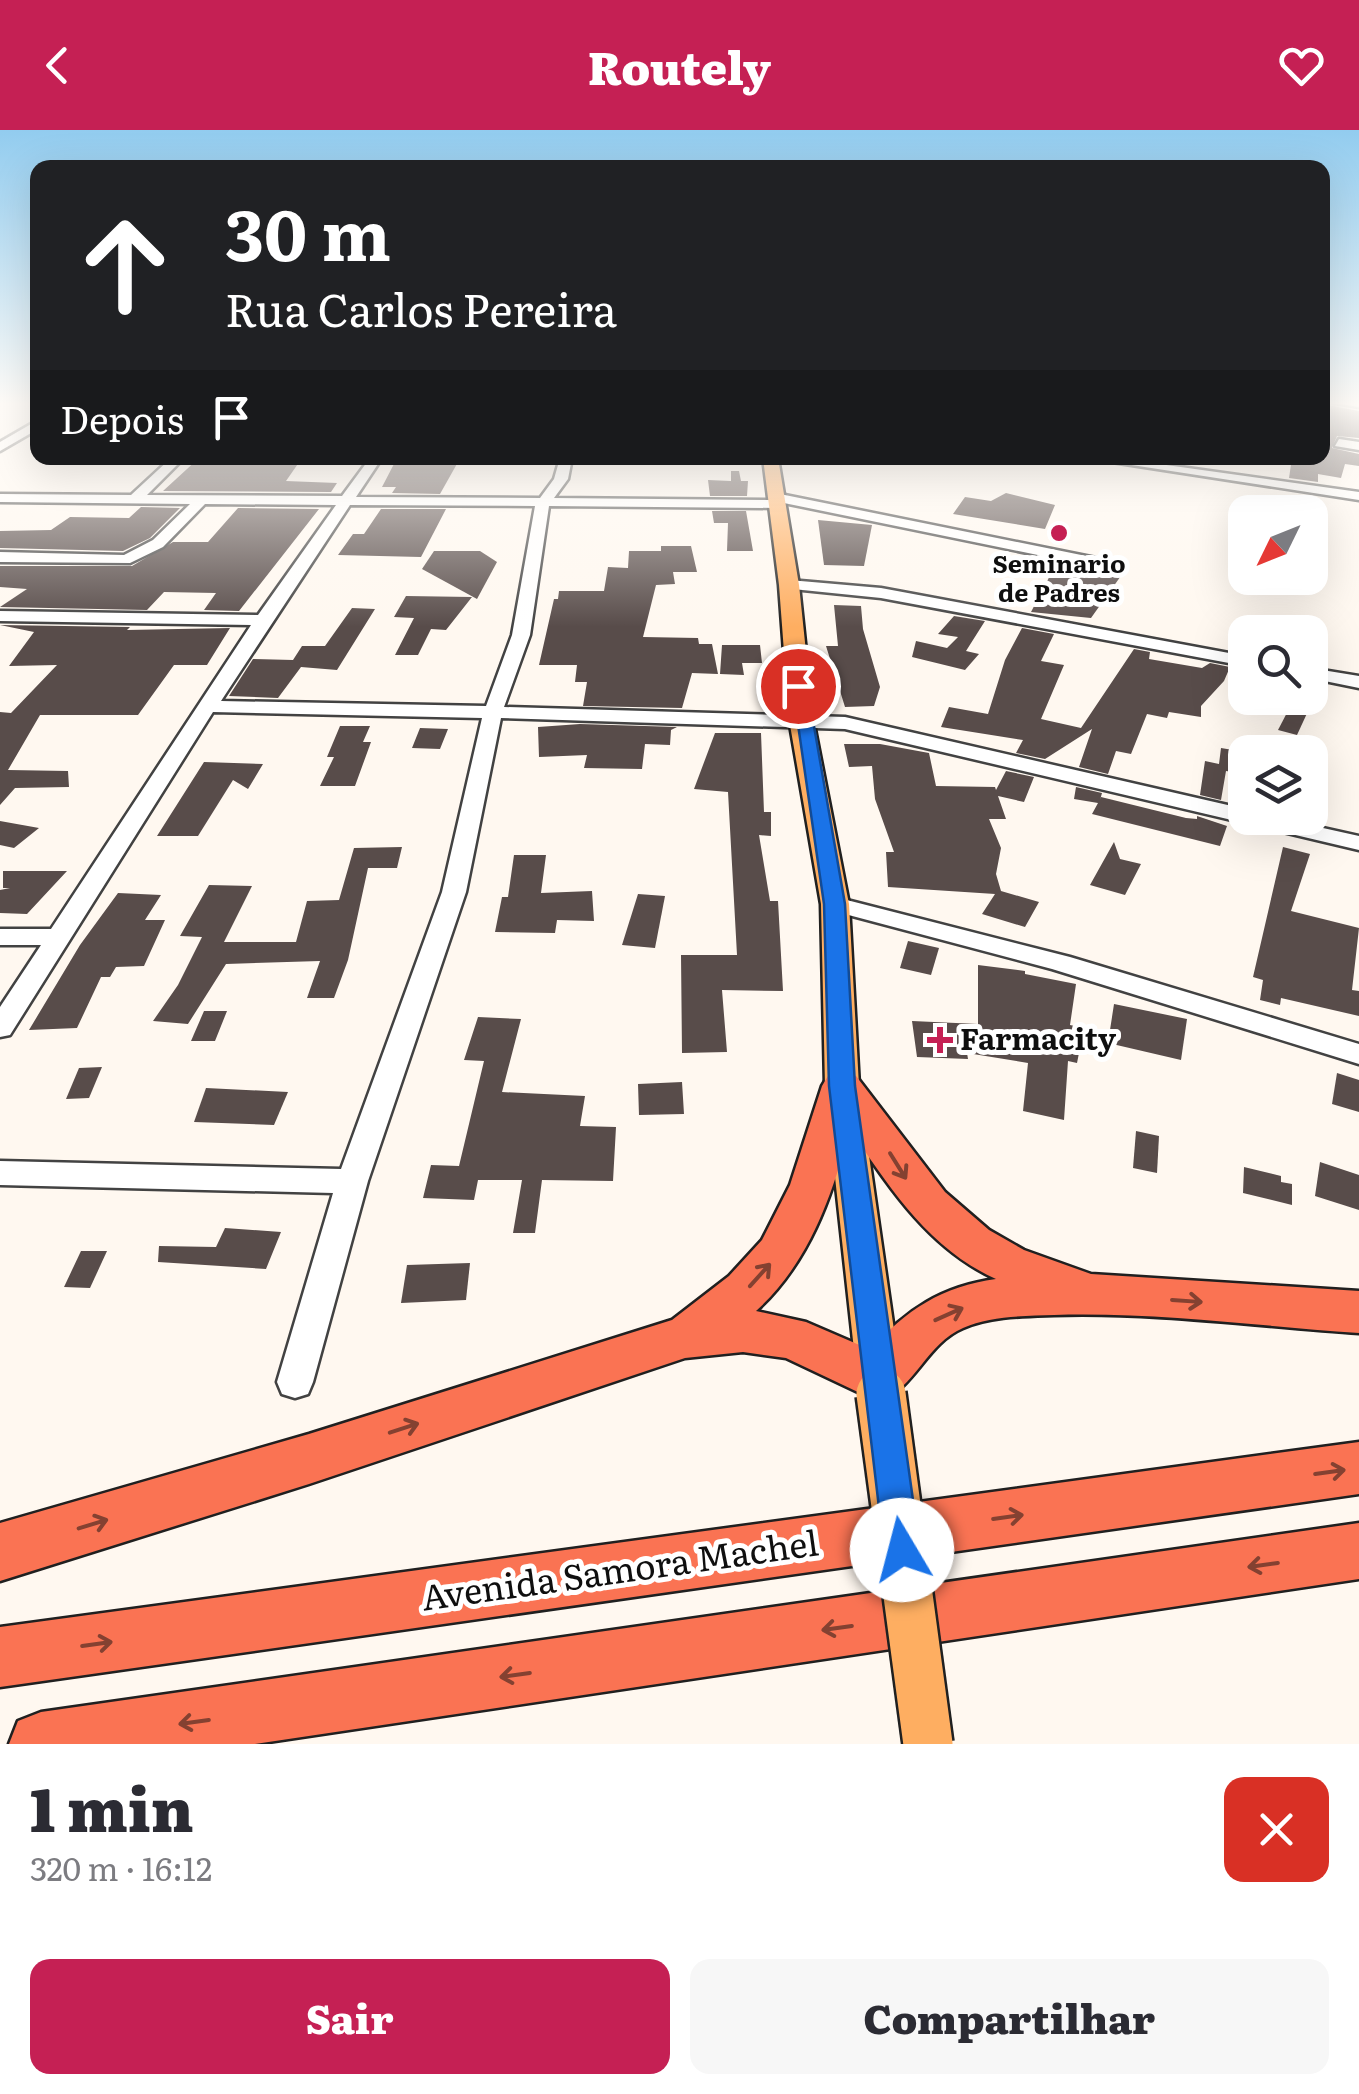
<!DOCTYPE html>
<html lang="pt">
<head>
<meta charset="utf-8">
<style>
	body { margin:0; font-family:Literata,serif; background:#f7f7f7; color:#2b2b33; height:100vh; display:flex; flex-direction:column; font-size:38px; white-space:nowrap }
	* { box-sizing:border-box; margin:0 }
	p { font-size:32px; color:#7c7c81 }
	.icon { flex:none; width:55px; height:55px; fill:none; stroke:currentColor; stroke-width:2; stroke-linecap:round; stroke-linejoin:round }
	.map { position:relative; height:1614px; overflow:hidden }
	.side { display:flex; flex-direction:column; background:#fff; flex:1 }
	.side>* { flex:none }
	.banner { position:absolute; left:30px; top:30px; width:1300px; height:305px; border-radius:20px; box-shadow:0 10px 40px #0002; background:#202124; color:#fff; overflow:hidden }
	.needle { width:65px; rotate:227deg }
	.controls { position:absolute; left:1228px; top:365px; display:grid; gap:20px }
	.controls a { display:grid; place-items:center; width:100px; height:100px; border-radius:20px; background:#fff; box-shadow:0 10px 40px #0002; font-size:50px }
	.pin { position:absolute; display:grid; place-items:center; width:85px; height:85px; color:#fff; margin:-42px; border:5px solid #fff; border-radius:50%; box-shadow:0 2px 10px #0007 }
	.me { position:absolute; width:110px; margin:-55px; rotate:352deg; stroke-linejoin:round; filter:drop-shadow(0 0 8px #0008) }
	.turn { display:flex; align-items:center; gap:35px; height:210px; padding:0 30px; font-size:45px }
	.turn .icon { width:130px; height:130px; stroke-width:2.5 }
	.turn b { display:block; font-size:70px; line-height:85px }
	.then { display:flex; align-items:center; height:95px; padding:0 30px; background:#0003; gap:20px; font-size:38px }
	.round { display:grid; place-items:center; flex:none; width:105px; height:105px; border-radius:20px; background:#f7f7f7 }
	.head { display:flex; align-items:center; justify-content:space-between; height:170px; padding:0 30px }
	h1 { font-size:60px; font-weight:800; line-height:75px }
	.action { display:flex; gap:20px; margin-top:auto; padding:20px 30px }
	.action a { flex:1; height:115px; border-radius:20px; background:#c52054; color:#fff; font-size:40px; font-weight:800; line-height:115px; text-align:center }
	.action a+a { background:#f7f7f7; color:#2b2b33 }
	header { display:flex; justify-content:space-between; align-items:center; height:130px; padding:0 30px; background:#c52054; color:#fff; font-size:45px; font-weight:800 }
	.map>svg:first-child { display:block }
	.building { fill:#584c4a }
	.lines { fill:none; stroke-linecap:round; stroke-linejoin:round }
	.minor-casing { stroke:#424242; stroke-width:5 }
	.major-casing { stroke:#202020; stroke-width:5 }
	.highway-casing { stroke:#202020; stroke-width:5 }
	.minor { fill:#fff; fill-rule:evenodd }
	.major { fill:#feae61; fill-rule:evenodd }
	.highway { fill:#fa7353; fill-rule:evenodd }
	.major-bridge-casing { stroke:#202020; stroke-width:54; stroke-linecap:butt }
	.major-bridge { stroke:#feae61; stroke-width:49 }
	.oneway { stroke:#844131 }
	.route { fill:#1a73e8; stroke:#114b97; stroke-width:2.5 }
	.poi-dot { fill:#c52054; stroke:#fff; stroke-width:4 }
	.labels { text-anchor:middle; stroke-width:10; stroke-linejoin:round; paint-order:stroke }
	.far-poi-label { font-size:25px; font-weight:bold; fill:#0f0f0f; stroke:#fff }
	.poi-label { font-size:30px; font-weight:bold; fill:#0f0f0f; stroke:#fff; text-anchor:start }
	.near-street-label { font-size:35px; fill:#0f0f0f; stroke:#fff }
</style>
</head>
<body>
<header><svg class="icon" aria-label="back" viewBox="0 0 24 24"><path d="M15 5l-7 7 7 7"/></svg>Routely<svg class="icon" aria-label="heart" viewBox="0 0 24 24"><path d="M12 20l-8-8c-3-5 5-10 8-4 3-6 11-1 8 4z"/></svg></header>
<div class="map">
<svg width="1359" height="1614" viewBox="0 0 1359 1614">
	<rect width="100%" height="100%" fill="#fff8f0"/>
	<g class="building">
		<path d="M1322,274L1359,281V308L1337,306L1332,318L1359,324V336L1345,334L1341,348L1318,344V352L1289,348L1292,328H1322Z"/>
		<path d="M199,328H302L286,351L337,353L331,362L163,361Z"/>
		<path d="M395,332H458L440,364L392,363L396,357H382Z"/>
		<path d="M731,341H739L741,351H748L747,366H710L708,350L731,351Z"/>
		<path d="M1006,363L1055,375L1045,399L953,384L965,367L991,371Z"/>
		<path d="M141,377L180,378L150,408L123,421L0,418V401L51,400L70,387L129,388Z"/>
		<path d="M238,378L319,379L239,481L204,480L216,463L164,462L147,480L0,477L27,459L0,457V436H132L173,412H208Z"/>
		<path d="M381,379H446L421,427L338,425L353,404H364Z"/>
		<path d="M712,381H746L753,421H727L728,393H714Z"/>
		<path d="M818,390L872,395L864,436L824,435Z"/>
		<path d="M661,416H691L697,442H673L675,454L656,455L643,507L698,508L699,514H712L718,544L692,543L682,578L583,576L587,552H575L577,535H539L554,469H558L559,461H604L608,437L628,438L629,421H661Z"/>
		<path d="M434,421H480L497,432L477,469L422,439Z"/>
		<path d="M1056,434L1095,441L1104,437L1123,443L1091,488L1031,482Z"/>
		<path d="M406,466L472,467L446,500L431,499L418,525H395L414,488L394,487Z"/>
		<path d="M834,475L861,476L863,499L880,557L874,576L845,577L826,516H838Z"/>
		<path d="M352,478L375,479L337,540L301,537L278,568L229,566L253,529L293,530L302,516H325Z"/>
		<path d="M954,486L985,491L966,521L979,524L965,540L912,527L916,511L947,518L958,507L938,504Z"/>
		<path d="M0,495L130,497L127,500L230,498L207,535H174L138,585H40L8,640L68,641L69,657L15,658L0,675V582L11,583L57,535L9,536L34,502Z"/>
		<path d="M1022,498L1054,504L1041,531L1064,535L1041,589L1081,598L1134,519L1150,522L1149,529L1202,538L1210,533L1230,537L1224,551L1201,576V587L1169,582L1167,588L1147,584L1131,624L1116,621L1108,644L1079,637L1092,599L1045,629L1016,623L1023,610L941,597L949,577L988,584L1005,530Z"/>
		<path d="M722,515H760L762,533H742L744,545L720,544Z"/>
		<path d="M1291,575L1309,579L1297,605L1278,600Z"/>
		<path d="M580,594L677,597L671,600L670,615L645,614L642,639L584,638L587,625L539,627L538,597Z"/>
		<path d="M340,596H370L363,612H371L355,656H320L334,627H327Z"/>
		<path d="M420,598L448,599L440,619L412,618Z"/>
		<path d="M715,603H761L764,682H771V706L759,705L770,771H778L783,861L722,860L727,922L682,923L681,825H737L728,662L694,659Z"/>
		<path d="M844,614H880L929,623L936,656L995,657L996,660L1006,641L1034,647L1024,672L998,666L1006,689H989L1001,718L996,744L1001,761L1039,772L1025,797L982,784L995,764L888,757L886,722H894L875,669L872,636L849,637Z"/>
		<path d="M1221,618L1245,622V644L1226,641L1221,670L1200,665L1205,631L1219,634Z"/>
		<path d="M204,632L263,634L248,659L233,650L198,706H157Z"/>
		<path d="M1076,657L1102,663L1100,670L1101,667L1186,688L1197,689V686L1227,696L1220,716L1092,684L1098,673L1074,669Z"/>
		<path d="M0,691L39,698L14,718L0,715Z"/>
		<path d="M1114,712L1120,729L1141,734L1125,765L1090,755Z"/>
		<path d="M402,717L397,738H368L348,830L334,868H307L320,831L226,834L188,894L153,891L178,855L202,807L180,806L209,755L252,756L224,812H296L307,771L339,770L354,718Z"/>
		<path d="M1283,717L1310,724L1291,781L1359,798L1352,860L1359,861V886L1281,868L1280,875L1260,870L1263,850L1253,847Z"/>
		<path d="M514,725H546L541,763L592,761L594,791L557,790L555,803L495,802L502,767H508Z"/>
		<path d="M3,741H67L27,784L0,783V760L10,758H3Z"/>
		<path d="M118,763L161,765L145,790H165L144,836L116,837L110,847H101L77,898L29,900L80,815Z"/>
		<path d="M638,764L665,766L655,818L622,815Z"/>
		<path d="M908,811L939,818L931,845L900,838Z"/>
		<path d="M978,835L1025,841V844L1076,854L1070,895L1084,898L1077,933L1068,931L1064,990L1023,981L1028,933L967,923L968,929L917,927L912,891L978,894Z"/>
		<path d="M1114,874L1187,889L1181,930L1108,913Z"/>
		<path d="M204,881H227L215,911H191Z"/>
		<path d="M478,887L521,889L502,962L585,966L580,996L616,997L613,1051L542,1050L535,1103H513L522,1050H478L474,1070L423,1068L431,1035L459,1036L484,931L464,930Z"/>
		<path d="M102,937L89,968L66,969L79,938Z"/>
		<path d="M1337,943L1359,950V982L1332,974Z"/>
		<path d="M682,952L684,984L639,985L638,954Z"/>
		<path d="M206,958L288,962L274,995L194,992Z"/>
		<path d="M1136,1001L1159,1006L1157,1043L1133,1038Z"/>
		<path d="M1320,1032L1359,1045V1080L1315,1066Z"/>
		<path d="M1244,1037L1281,1046V1052L1292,1054V1075L1243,1063Z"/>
		<path d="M225,1098L281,1102L266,1139L158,1132L159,1116L216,1117Z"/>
		<path d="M81,1121H107L90,1158L64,1157Z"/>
		<path d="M470,1133L466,1170L401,1173L407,1135Z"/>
	</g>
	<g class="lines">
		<g class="minor-casing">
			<g id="minor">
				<path d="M1324,271H1359V277Z"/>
				<path d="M38,290V299L0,321V312Z"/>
				<path d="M1339,309L1359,312V320L1335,316Z"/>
				<path d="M171,328H184L147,365L342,366L370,328H382L356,367L540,368L554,349L560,328H572L568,349L554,368L770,370V364L775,363L1101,429V435L1096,437L784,373L778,378L549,376L530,505L504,577L845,587L1245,679V688H1278L1359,706V720L845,599L501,588L466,762L368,1051L313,1252L308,1264L295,1268L282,1264L277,1252L333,1063L0,1055V1031L341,1039L442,762L482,588L213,582L10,905L0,907V877L41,815H0V799H51L251,495L0,491V481L258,485L336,375L205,374L163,417L130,433L0,432V422L124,425L153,410L190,374L0,372V364L131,365ZM350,375L535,376L512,505L486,576L221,571Z"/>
				<path d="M1086,328H1116L1359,362V370Z"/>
				<path d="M789,450L881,458L1245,526V536L881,468L783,458V452Z"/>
				<path d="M1310,538L1359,546V558L1310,548Z"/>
				<path d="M835,767L1070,827L1359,914V934L1052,839L826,779L823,774L826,769Z"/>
			</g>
		</g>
		<g class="major-casing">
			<path id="major" d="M763,328H778L799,455L813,589L849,774L859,956L902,1256L895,1270L880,1276L865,1270L858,1256L825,956L821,774L789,589L779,455Z"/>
		</g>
		<g class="highway-casing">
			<g id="highway">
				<path d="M842,942L856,946L945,1062L989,1100L1024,1120L1091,1144L1359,1161V1203C1257,1196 1156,1182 1054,1185C1024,1186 990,1186 963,1198C927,1213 915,1258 879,1272L786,1228L743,1222L685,1228L309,1354L0,1451V1393L309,1304L672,1190L729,1146L762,1110L790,1055L822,956L828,946ZM850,999C889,1057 929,1119 996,1149C943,1156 905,1180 871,1220L806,1192L756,1181C809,1133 832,1066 850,999Z"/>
				<path d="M1359,1312V1364L0,1557V1497Z"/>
				<path d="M1359,1393V1449L255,1614H9L18,1591L41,1582Z"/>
			</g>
		</g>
		<use href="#minor" class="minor"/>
		<use href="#major" class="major"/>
		<use href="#highway" class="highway"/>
		<g class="major-bridge-casing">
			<path id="major-bridge" d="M881,1264L928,1614"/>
		</g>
		<use href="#major-bridge" class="major-bridge"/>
	</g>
	<defs><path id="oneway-shaft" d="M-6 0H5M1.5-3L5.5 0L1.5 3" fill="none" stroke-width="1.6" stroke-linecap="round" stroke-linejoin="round" transform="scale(2.5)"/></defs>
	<g class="oneway">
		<use href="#oneway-shaft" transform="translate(898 1036) rotate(58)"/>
		<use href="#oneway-shaft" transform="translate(760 1145) rotate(-48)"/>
		<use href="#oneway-shaft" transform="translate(1187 1171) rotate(4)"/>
		<use href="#oneway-shaft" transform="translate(949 1184) rotate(-24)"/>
		<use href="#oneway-shaft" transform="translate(404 1298) rotate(-18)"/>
		<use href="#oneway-shaft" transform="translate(1330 1342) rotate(-8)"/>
		<use href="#oneway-shaft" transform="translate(1008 1387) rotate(-8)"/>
		<use href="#oneway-shaft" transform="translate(93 1394) rotate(-17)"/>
		<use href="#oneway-shaft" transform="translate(1263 1435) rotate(172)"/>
		<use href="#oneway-shaft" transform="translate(837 1498) rotate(172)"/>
		<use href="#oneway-shaft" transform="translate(97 1514) rotate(-8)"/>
		<use href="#oneway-shaft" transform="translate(515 1545) rotate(172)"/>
		<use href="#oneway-shaft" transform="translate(194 1592) rotate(172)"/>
	</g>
	<linearGradient id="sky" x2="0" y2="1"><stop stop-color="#92ccef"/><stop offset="0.55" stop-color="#fffcf8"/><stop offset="1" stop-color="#fffcf8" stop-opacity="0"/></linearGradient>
	<rect width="1359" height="497" fill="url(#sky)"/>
	<path class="route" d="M792,553L807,556L845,774L855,956L920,1420L915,1433L902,1438L889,1433L884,1420L829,956L824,774Z"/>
	<g class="poi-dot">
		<circle cx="1059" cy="403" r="10"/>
		<path d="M935 895h10v10h10v10h-10v10h-10v-10h-10v-10h10z"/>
	</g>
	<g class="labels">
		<g class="far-poi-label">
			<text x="1059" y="443">Seminario<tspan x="1059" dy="29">de Padres</tspan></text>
		</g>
		<g class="poi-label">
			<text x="960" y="920">Farmacity</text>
		</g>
		<g class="near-street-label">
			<text transform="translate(620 1441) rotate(-8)" y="12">Avenida Samora Machel</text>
		</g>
	</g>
</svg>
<div class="controls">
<a><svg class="needle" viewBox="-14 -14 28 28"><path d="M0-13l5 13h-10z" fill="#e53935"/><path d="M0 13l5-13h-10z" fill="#7c7c81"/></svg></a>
<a><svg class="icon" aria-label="search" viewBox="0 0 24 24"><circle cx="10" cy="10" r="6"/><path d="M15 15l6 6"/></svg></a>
<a><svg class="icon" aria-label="layers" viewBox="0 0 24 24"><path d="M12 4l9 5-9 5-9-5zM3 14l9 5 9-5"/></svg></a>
</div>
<div class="pin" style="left:798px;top:556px;background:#d93025"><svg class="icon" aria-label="arrive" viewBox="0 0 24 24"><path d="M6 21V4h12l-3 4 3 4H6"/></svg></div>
<svg class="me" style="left:902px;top:1420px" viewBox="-20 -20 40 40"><circle r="19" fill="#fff"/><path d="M0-13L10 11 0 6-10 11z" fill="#1a73e8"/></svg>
<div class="banner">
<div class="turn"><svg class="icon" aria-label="ahead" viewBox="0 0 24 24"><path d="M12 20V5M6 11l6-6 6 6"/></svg><div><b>30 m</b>Rua Carlos Pereira</div></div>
<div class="then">Depois<svg class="icon" aria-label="arrive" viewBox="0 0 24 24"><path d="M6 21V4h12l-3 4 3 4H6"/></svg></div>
</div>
</div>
<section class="side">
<div class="head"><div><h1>1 min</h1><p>320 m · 16:12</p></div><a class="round" style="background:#d93025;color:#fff"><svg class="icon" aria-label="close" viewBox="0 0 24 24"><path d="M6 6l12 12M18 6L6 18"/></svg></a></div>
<div class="action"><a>Sair</a><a>Compartilhar</a></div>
</section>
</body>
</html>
